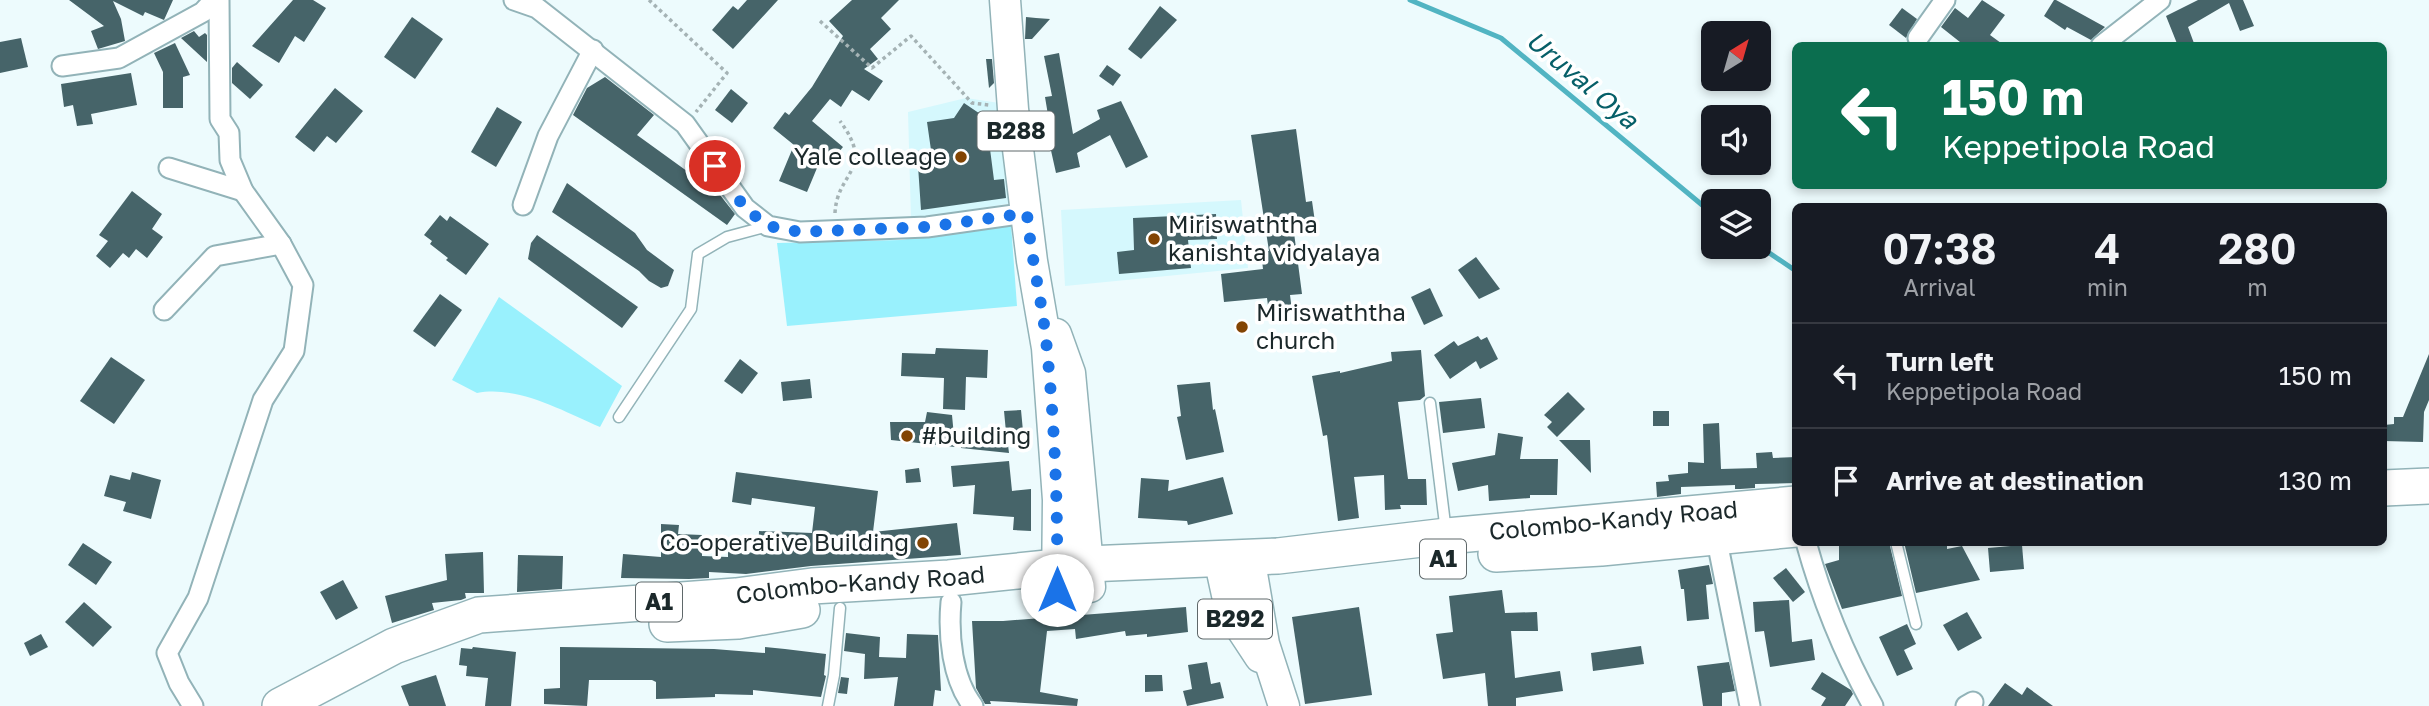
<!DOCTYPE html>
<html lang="en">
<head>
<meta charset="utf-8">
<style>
	body { margin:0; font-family:"Golos Text",sans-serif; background:#20242c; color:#f1f3f6; height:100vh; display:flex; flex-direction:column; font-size:26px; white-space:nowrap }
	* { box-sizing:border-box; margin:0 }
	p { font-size:23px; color:#9ea1a6 }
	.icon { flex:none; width:38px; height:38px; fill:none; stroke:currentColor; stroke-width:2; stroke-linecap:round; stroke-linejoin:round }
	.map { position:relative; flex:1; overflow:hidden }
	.side { position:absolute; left:1792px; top:203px; width:595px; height:343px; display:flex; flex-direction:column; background:#171b24; border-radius:10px; box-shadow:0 4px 10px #0003 }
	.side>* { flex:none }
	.hud { position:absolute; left:1792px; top:42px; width:595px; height:147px; border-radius:10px; box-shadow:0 4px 10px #0003; background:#0b6e4f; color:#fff; overflow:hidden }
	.needle { width:46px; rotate:37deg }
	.fabs { position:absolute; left:1701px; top:21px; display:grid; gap:14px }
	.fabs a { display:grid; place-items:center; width:70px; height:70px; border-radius:10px; background:#171b24; box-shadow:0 4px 10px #0003; font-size:35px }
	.pin { position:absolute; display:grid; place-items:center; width:60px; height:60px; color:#fff; margin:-30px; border:4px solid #fff; border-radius:50%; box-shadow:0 2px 7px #0007 }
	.me { position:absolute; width:77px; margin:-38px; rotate:0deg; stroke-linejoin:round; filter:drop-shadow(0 0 5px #0008) }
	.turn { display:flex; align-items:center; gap:24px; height:147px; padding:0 35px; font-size:32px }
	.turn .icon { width:91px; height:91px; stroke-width:2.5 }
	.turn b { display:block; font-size:49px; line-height:60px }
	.eta { display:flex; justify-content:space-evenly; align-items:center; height:119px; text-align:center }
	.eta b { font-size:42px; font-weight:600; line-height:49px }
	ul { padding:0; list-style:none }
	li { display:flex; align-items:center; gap:21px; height:105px; padding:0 35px; border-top:2px solid #363941 }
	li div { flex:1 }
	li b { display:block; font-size:26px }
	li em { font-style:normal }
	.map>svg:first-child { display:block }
	.built { fill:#d5f8fd }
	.green { fill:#99f1fd }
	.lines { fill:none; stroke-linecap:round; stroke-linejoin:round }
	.stream { stroke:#51b4c2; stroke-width:5 }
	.building { fill:#466469 }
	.lane-casing { stroke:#92b3b8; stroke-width:13 }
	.street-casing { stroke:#92b3b8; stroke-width:23 }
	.primary-casing { stroke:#92b3b8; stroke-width:33 }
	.highway-casing { stroke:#92b3b8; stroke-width:38 }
	.path { stroke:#a5b3b5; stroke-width:3.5; stroke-dasharray:3.5 3.5; stroke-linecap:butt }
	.lane { stroke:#fff; stroke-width:10 }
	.street { stroke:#fff; stroke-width:19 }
	.primary { stroke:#fff; stroke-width:30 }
	.highway { stroke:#fff; stroke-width:35 }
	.route { stroke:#1a73e8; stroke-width:12; stroke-dasharray:0 21.6 }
	.poi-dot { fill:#824403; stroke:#fff; stroke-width:2.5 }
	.labels { text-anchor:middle; stroke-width:7; stroke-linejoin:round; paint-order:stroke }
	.shield { fill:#fff; stroke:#5f686a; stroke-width:2 }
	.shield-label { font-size:23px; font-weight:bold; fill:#1b282a }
	.poi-label { font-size:24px; fill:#1b282a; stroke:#fff; text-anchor:start }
	.street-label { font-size:24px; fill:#1b282a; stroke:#fff }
	.water-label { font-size:26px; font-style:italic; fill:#065f68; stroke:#fff }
</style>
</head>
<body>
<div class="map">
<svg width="2429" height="706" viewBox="0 0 2429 706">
	<rect width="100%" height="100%" fill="#edfbfd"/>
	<g class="built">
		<path d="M966,98L1006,104L1019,202L911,219L908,112Z"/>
		<path d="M1241,200L1248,268L1065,286L1061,210Z"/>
	</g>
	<g class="green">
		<path d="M1011,224L1017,306L787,326L777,243L901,240Z"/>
		<path d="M499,297L622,386L600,427C563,411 518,385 477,393L452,380Z"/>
	</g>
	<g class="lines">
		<g class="stream">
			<path d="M1410,0L1501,38L1713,214"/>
			<path d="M1759,246L1796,271"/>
		</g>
	</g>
	<g class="building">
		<path d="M69,0H173L164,20L145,12L143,16L113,1L121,19L125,41L98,49L91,31L104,26Z"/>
		<path d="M293,0H313L326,8L304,42L295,36L279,63L252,46Z"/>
		<path d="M747,0H778L733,49L712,30L733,6L738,10Z"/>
		<path d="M852,0H899L881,18L891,29L870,49L878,59L864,69L883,81L869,101L852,90L841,107L830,99L812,121L843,147L830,163L822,156L807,192L779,181L794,145L773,128L785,112L789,115L812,87L843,36L829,21Z"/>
		<path d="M1982,0L2005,15L1990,35L2005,46H1965L1941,27L1955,8L1968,18Z"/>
		<path d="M2054,0H2056L2105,27L2091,40L2067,27L2065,30L2044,16Z"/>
		<path d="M2198,0H2243L2254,26L2240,31L2229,3L2188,27L2195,46H2178L2166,16Z"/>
		<path d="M1160,6L1177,20L1141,59L1128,49Z"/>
		<path d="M1902,8L1917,19L1906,38L1889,25Z"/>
		<path d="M412,17L443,39L415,79L384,57Z"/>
		<path d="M1026,17L1036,18L1050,19L1032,39H1025Z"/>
		<path d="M194,31L199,37L205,33L207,35V62L181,38Z"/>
		<path d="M21,38L28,67L0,73V42Z"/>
		<path d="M175,43L190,75L183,77V108H163V72L154,53Z"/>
		<path d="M1059,53L1073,134L1100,119L1097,110L1121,101L1148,157L1126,168L1110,135L1077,153L1080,167L1056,173L1046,128L1050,127L1045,97L1052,96L1044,56Z"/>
		<path d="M986,59H992L994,83L989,88Z"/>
		<path d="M237,62L263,85L250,99L232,83V68Z"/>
		<path d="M1107,65L1121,75L1113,86L1099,76Z"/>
		<path d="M131,73L137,105L91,114L93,124L77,126L73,105L64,107L61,84Z"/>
		<path d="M605,77L654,115L637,135L720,195L735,214L727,225L573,115L587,88Z"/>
		<path d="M335,88L363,111L336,143L327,136L314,152L295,137Z"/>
		<path d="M731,89L748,103L732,123L715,110Z"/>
		<path d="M964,103L998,126L1000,147L990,149L994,180L1004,179L1006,198L921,210L917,151L931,150L927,122L954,118Z"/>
		<path d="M497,107L522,122L496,167L471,152Z"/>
		<path d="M1296,129L1306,202L1312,201L1315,222L1293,225L1302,294L1290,295L1292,311L1269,313L1267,298L1224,302L1221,274L1263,269L1261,252L1269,251L1251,135Z"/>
		<path d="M567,183L635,233L647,250L674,270L668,286L661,288L649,281L639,271L552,212Z"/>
		<path d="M132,191L162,214L152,229L163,237L147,258L136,249L129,258L123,253L110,268L96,256L108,241L99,235Z"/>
		<path d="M1216,214L1217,239L1188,240L1191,268L1119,274L1117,252L1134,250L1133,218Z"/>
		<path d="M440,215L447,221L450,216L489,244L466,275L446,260L448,258L430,244L432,241L424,235Z"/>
		<path d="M537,235L638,307L622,328L528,259L531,243Z"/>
		<path d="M1476,257L1500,289L1479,299L1458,270Z"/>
		<path d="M1430,288L1443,316L1424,325L1411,297Z"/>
		<path d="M440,294L462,310L435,347L413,331Z"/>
		<path d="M1478,336L1481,340L1487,337L1498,359L1480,369L1476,361L1450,379L1434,355L1454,341L1458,346Z"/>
		<path d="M936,348L988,350L987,378L966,377L965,410L943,409L944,378L901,376L902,353L935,354Z"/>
		<path d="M1421,350L1425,396L1420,400L1398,402L1408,479H1426L1427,505H1400L1401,509L1385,510L1384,475L1354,477L1359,518L1338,521L1327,435L1323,436L1312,376L1340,371V373L1392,361L1391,352Z"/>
		<path d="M2429,354V400L2424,412L2423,442L2384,441V425L2394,424V417H2403Z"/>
		<path d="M111,357L145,380L114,424L80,401Z"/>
		<path d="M740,359L758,373L742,394L724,381Z"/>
		<path d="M810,379L812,398L783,401L781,382Z"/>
		<path d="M1210,382L1213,410L1215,409L1224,452L1186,460L1177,417L1181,416L1177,385Z"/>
		<path d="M1568,392L1585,409L1557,437L1547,427L1552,422L1544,415Z"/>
		<path d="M1481,398L1485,428L1443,433L1439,402Z"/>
		<path d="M1021,410L1023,431L1006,432L1004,411Z"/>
		<rect x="1653" y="411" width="16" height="15"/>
		<path d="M927,412L952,415L955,447L891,440L890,422H925Z"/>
		<path d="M1719,423L1721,469L1757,468L1756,453L1772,452L1773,458L1796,457V483L1755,484V488L1740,489H1735V485L1681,487V494L1657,497L1656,482L1669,481L1668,475L1688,473V462L1704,463L1703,424Z"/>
		<path d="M1498,433L1523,437L1520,459H1558L1557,495H1530V498L1489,501L1488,485L1458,491L1452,463L1495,455Z"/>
		<path d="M1007,437L1009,453L961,448V442Z"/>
		<path d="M1559,440H1590L1591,473Z"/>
		<path d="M1009,461L1012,491L1031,489V531L1013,530L1014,517L973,514L975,485L953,487L951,466Z"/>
		<path d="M919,468L921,482L906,483L905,470Z"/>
		<path d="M132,472L161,480L151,519L123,511L126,502L104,496L110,475L130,480Z"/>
		<path d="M736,472L878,491L873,532L957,523L961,555L811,566L746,574L709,572V578L689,579L621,578L623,554L661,557V524L679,525L678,534L702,535V556L728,557V551L758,553L759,531L812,533L815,507L752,498L751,505L732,502Z"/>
		<path d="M1223,477L1233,514L1188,525L1187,521L1138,518L1141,478L1169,480L1168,491Z"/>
		<path d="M1881,542H1889L1902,596L1842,609L1825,564L1839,560V546Z"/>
		<path d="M1904,542H1947V549L1962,546L1980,580L1916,593Z"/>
		<path d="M83,543L112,562L96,585L68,565Z"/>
		<path d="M2022,545L2024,569L1990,572L1988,548Z"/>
		<path d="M483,552L484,593H465L466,598L461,600L432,603L434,610L392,623L385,596L447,580L445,554Z"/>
		<path d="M518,555L563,556L562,589L517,592Z"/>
		<path d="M1709,565L1713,584L1706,585L1709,619L1687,621L1684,589H1681L1678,570Z"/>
		<path d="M1786,568L1805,592L1793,602L1773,578Z"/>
		<path d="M343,580L358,608L336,620L320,592Z"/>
		<path d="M1502,590L1505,613L1537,612L1538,631H1511L1515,678L1560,671L1563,691L1516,698V706H1488L1485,673L1443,679L1436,634L1453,632L1449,596Z"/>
		<path d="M1789,600L1792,642L1812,639L1815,660L1770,667L1764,631L1755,632L1753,602Z"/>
		<path d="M84,602L112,627L93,647L65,622Z"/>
		<path d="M1186,607L1188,632L1147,637V634L1126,636L1125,631L1076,639L1075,629L1047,631L1040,692L1078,699L1077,706L990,701L991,704H985L976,688L972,621H1003Z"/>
		<path d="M1359,607L1372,695L1305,704L1292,617Z"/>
		<path d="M1967,612L1982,638L1958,651L1943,625Z"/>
		<path d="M1907,624L1916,644L1904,650L1913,669L1897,676L1879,637Z"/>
		<path d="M846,633L880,637L879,657L906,658L907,634L938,635L941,691L935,690L933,706H894L898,677L864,679L865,654L844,651Z"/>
		<path d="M41,634L48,647L30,656L24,643Z"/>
		<path d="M1641,646L1644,664L1593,671L1591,653Z"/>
		<path d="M473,647L516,652L511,706H485L488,678L466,676L467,666L459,665L461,648L472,649Z"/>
		<path d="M560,647L714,649L765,653V647L785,649L826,654L824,675L826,676L821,697L753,690V695L715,694V697L656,699V682L652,680H589L587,706L544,704V689L560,688Z"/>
		<path d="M1207,662L1211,684L1220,682L1224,698L1187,706L1183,691L1192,689L1188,665Z"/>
		<path d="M1729,662L1735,691L1722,693V706H1703L1697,666Z"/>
		<path d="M1822,672L1851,690L1853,694L1845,706H1821L1826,698L1811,689Z"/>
		<path d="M436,675L446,706H409L401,686Z"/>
		<path d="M1145,675H1162L1163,691L1145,692Z"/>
		<path d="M841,677L849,678L847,694L838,693Z"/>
		<path d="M2005,683L2022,695L2027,687L2053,706H1988Z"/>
	</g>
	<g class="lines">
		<g class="lane-casing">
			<g id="lane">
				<path d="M1430,403L1446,532"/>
				<path d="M619,417L691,309L698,254L727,237L768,226"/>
				<path d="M1896,542L1916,624"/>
				<path d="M828,706L834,675L840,608"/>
			</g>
		</g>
		<g class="street-casing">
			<g id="street">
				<path d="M514,0L537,8L685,124L745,208L768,226L800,232L927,227L1027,213"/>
				<path d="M1918,38L1945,0"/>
				<path d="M2101,46L2160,0"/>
				<path d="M62,66L119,58L203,12L214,0"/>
				<path d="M169,168L243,191"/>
				<path d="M523,205L548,136L593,50"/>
				<path d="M164,310L215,256L281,244"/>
				<path d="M1716,536L1750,706"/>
				<path d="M1806,542C1822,600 1844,654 1873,706"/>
				<path d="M951,602C948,635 952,679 973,706"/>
				<path d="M193,706L179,683L167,653L198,598L263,400L294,351L303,285L281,244L243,191L230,160L229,133L220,119L219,0"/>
				<path d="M1966,706L1973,702"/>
			</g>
		</g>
		<g class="primary-casing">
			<g id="primary">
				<path d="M1005,0L1013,109L1032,261L1047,348L1058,500L1057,590"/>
				<path d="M1056,334L1070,373L1090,587"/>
				<path d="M1249,556L1264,644L1284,706"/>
				<path d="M1219,558L1231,613L1260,657"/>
			</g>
		</g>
		<g class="highway-casing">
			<g id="highway">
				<path d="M2384,488L2429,486"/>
				<path d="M1496,554L1601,548L1796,529"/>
				<path d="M667,624L738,621L802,610"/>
				<path id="s1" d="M280,706L394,646L479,615L736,596L812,586L949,578L1087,564L1278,556L1447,536L1796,504"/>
			</g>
		</g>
		<g class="path">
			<path d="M649,0L727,73L696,112"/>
			<path d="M820,21L872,68L911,36L972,103L989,105"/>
			<path d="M835,213C837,171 876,170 840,121"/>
		</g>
		<use href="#lane" class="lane"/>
		<use href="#street" class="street"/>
		<use href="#primary" class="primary"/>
		<use href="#highway" class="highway"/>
	</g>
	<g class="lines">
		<path class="route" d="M715,166L745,208L768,226L800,232L927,227L1027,213C1031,259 1043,304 1047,350C1055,430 1058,509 1057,590"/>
	</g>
	<g class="poi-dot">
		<circle cx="961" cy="157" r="7"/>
		<circle cx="1154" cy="239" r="7"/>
		<circle cx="1242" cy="327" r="7"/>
		<circle cx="907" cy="436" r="7"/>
		<circle cx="923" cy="543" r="7"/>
	</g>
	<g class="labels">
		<g class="shield">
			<rect x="977.5" y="111.5" width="77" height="39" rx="5"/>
			<rect x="1420" y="539.5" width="46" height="39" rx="5"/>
			<rect x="636" y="582.5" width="46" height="39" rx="5"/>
			<rect x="1198" y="599.5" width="74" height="39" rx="5"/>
		</g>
		<g class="shield-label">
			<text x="1016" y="139">B288</text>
			<text x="1443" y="567">A1</text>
			<text x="659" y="610">A1</text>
			<text x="1235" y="627">B292</text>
		</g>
		<g class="poi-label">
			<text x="947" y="165" text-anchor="end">Yale colleage</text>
			<text x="1168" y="233">Miriswaththa<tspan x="1168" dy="28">kanishta vidyalaya</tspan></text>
			<text x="1256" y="321">Miriswaththa<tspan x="1256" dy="28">church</tspan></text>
			<text x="921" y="444">#building</text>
			<text x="909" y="551" text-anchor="end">Co-operative Building</text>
		</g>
		<g class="street-label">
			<text dy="8" stroke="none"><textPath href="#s1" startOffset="1358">Colombo-Kandy Road</textPath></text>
			<text dy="8" stroke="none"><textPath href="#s1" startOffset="602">Colombo-Kandy Road</textPath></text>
		</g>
		<g class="water-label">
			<text transform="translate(1582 80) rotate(40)" y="9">Uruval Oya</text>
		</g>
	</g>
</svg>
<div class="fabs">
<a><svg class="needle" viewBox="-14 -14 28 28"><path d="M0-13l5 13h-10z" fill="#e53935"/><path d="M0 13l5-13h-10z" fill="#9ea1a6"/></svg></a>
<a><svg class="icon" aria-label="sound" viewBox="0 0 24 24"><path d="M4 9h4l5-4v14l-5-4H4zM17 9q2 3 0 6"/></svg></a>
<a><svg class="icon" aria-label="layers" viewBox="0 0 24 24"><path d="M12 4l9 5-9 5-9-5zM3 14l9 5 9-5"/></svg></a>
</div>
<div class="pin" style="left:715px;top:166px;background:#d93025"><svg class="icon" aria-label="arrive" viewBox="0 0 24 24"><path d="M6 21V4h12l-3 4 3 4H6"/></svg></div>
<svg class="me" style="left:1057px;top:590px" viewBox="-20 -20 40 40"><circle r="19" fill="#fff"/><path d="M0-13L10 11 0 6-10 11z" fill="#1a73e8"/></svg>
<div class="hud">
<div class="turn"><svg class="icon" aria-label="left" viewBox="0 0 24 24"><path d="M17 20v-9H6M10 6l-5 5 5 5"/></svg><div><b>150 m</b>Keppetipola Road</div></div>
</div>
<section class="side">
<div class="eta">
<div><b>07:38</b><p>Arrival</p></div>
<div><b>4</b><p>min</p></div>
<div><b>280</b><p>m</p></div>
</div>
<ul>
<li><svg class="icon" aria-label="left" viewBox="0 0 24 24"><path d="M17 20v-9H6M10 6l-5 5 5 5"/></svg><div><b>Turn left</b><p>Keppetipola Road</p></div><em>150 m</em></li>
<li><svg class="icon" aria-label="arrive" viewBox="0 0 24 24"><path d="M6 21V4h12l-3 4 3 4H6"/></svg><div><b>Arrive at destination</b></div><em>130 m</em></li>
</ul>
</section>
</div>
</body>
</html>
